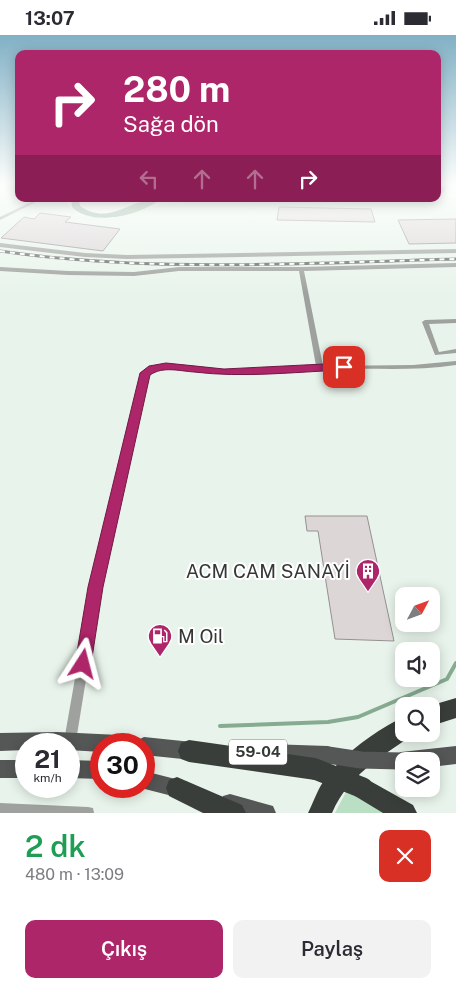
<!DOCTYPE html>
<html lang="tr">
<head>
<meta charset="utf-8">
<style>
	body { margin:0; font-family:"Public Sans",sans-serif; background:#f2f2f3; color:#2b2b33; height:100vh; display:flex; flex-direction:column; font-size:19px; white-space:nowrap }
	* { box-sizing:border-box; margin:0 }
	p { font-size:16px; color:#7c7c81 }
	.icon { flex:none; width:28px; height:28px; fill:none; stroke:currentColor; stroke-width:2; stroke-linecap:round; stroke-linejoin:round }
	.map { position:relative; height:778px; overflow:hidden }
	.drawer { display:flex; flex-direction:column; background:#fff; flex:1 }
	.drawer>* { flex:none }
	.top-card { position:absolute; left:15px; top:15px; width:426px; height:152px; border-radius:10px; box-shadow:0 2px 12px #0003; background:#ae266a; color:#fff; overflow:hidden }
	.needle { width:32px; rotate:49deg }
	.tools { position:absolute; left:395px; top:552px; display:grid; gap:10px }
	.tools a { display:grid; place-items:center; width:45px; height:45px; border-radius:10px; background:#fff; box-shadow:0 2px 12px #0003; font-size:25px }
	.speed { position:absolute; left:15px; top:698px; display:flex; gap:10px; font-size:25px; font-weight:700; text-align:center }
	.speed>* { display:grid; place-content:center; width:65px; height:65px; border-radius:50%; background:#fff; box-shadow:0 2px 12px #0003; line-height:1 }
	.speed small { font-size:12px; font-weight:400 }
	.speed .limit { border:8px solid #d22; background:#fff; color:#111 }
	.pin { position:absolute; display:grid; place-items:center; width:42px; height:42px; color:#fff; margin:-21px; border-radius:10px; box-shadow:0 2px 8px #0006 }
	.me { position:absolute; width:55px; margin:-28px; rotate:9deg; stroke-linejoin:round; filter:drop-shadow(0 0 4px #0008) }
	.turn { display:flex; align-items:center; gap:18px; height:105px; padding:0 25px; font-size:22px }
	.turn .icon { width:65px; height:65px; stroke-width:2.5 }
	.turn b { display:block; font-size:35px; line-height:42px }
	.lanes { display:flex; align-items:center; height:48px; padding:0 25px; background:#0003; justify-content:center; gap:25px; direction:ltr }
	.lanes .off { opacity:.35 }
	.round { display:grid; place-items:center; flex:none; width:52px; height:52px; border-radius:10px; background:#f2f2f3 }
	.summary { display:flex; align-items:center; justify-content:space-between; height:85px; padding:0 25px }
	h1 { font-size:30px; font-weight:600; line-height:38px; color:#1e9e55 }
	.cta { display:flex; gap:10px; margin-top:auto; padding:10px 25px }
	.cta a { flex:1; height:58px; border-radius:10px; background:#ae266a; color:#fff; font-size:20px; font-weight:600; line-height:58px; text-align:center }
	.cta a+a { background:#f2f2f3; color:#2b2b33 }
	.status { display:flex; justify-content:space-between; align-items:center; height:35px; padding:0 25px; background:#fff; direction:ltr }
	.status svg { height:14px; fill:currentColor }
	.map>svg:first-child { display:block }
	.built { fill:#e8f4eb; fill-rule:evenodd }
	.green { fill:#badfc5 }
	.lines { fill:none; stroke-linecap:round; stroke-linejoin:round }
	.stream { stroke:#86ab91; stroke-width:4 }
	.river { fill:#86ab91; fill-rule:evenodd }
	.building { fill:#dcd6d7; stroke:#959092 }
	.minor { fill:#9fa19f; fill-rule:evenodd }
	.primary { fill:#545755; fill-rule:evenodd }
	.motorway { fill:#3a3e3b; fill-rule:evenodd }
	.rail-casing { stroke:#636664; stroke-width:3 }
	.rail { stroke:#fff; stroke-width:2; stroke-dasharray:5; stroke-linecap:butt }
	.primary-bridge { stroke:#545755; stroke-width:17 }
	.motorway-bridge { stroke:#3a3e3b; stroke-width:21 }
	.route { fill:#ae266a; stroke:#711945 }
	.labels { text-anchor:middle; stroke-width:4; stroke-linejoin:round; paint-order:stroke }
	.shield { fill:#fff; stroke:#727473; stroke-width:1 }
	.shield-label { font-size:15px; font-weight:bold; fill:#363837 }
	.near-poi-label { font-size:19px; fill:#363837; stroke:#fff; text-anchor:end }
</style>
</head>
<body>
<div class="status"><b>13:07</b><svg viewBox="0 0 49 12"><path d="M0 12V9h3v3zM5 12V6h3v6zM10 12V3h3v9zM15 12V0h3v12zM26 1h20v11H26zM47 4h2v5h-2z"/></svg></div>
<div class="map">
<svg width="456" height="778" viewBox="0 0 456 778">
	<rect width="100%" height="100%" fill="#f8fdf9"/>
	<path class="built" d="M0,149H19V164H68L67,169L79,180L109,184L161,170L205,164L400,165L456,161V778H0ZM404,561H431V589H404ZM404,616H431V644H404ZM404,671H431V699H404ZM26,709H69V751H26ZM101,709H144V751H101ZM404,726H431V754H404Z"/>
	<path class="green" d="M347,755L389,778H335Z"/>
	<g class="lines">
		<path class="stream" d="M220,691L328,687L358,682L447,644L456,628"/>
		<g class="river">
			<path d="M441,149H449L441,160H438V153Z"/>
			<path d="M71,164H79L80,171C109,192 132,162 160,164C141,181 91,192 72,172Z"/>
		</g>
	</g>
	<g class="building">
		<path d="M279,172L371,174L375,187L277,185Z"/>
		<path d="M40,178L71,182L65,187L120,194L103,216L1,203L24,182L34,184Z"/>
		<path d="M456,184V208L409,209L398,185Z"/>
		<path d="M305,481H367L394,606L335,604L318,496H307Z"/>
	</g>
	<g class="lines">
		<g class="minor">
			<path d="M0,149H6L19,154V156L0,150Z"/>
			<path d="M37,164H42L0,185V182Z"/>
			<path d="M0,208L85,218L127,220L456,214V218L127,224L85,222L0,212Z"/>
			<path d="M456,228V232L304,236L323,331L413,330L456,326V330C418,336 380,333 342,334C307,335 273,340 239,340C209,340 175,327 148,339L101,552L76,706L74,710L70,712L69,711V709H65L64,706L91,552L143,336C173,322 206,335 238,335C264,335 290,333 316,331L299,236H179L134,241L68,240L0,236V232L68,236L134,237L179,232H301Z"/>
			<path d="M456,284V288L429,289L439,317L456,314V318L435,320L422,287L425,285Z"/>
			<path d="M0,768L88,772L93,773L94,778H0Z"/>
		</g>
		<g class="primary">
			<path d="M57,697L119,700L125,703L128,709H101V717L69,715V709H26V715L0,716V698Z"/>
			<path d="M144,702L192,707L198,710L201,716L198,722L192,725L144,720V709H136L138,705Z"/>
			<path d="M268,709L328,711L334,714L337,720L334,726L328,729L268,727L262,724L259,718L262,712Z"/>
			<path d="M456,711V729L431,732V726H404V735L395,732L392,726L395,720L401,717Z"/>
			<rect x="0" y="725" width="26" height="18"/>
			<path d="M69,725L101,726V744L69,743Z"/>
			<path d="M144,736L187,747L189,754L187,761L180,763L137,752L144,751Z"/>
			<path d="M230,759L273,771L276,778H232L223,775L221,768L223,761Z"/>
		</g>
		<g class="motorway">
			<path d="M456,663V683L431,691V671H429Z"/>
			<path d="M404,682V699H412V701C381,721 347,742 332,778H308C313,768 317,756 323,747C339,722 377,694 404,682Z"/>
			<path d="M189,705L315,723L323,726L326,734L323,742L315,745L189,727L181,724L178,716L181,708Z"/>
			<path d="M177,742L242,770L246,778H203L169,761L166,753L169,745Z"/>
			<path d="M363,742L413,770L417,778H383L355,761L352,753L355,745Z"/>
		</g>
		<g class="rail-casing">
			<path id="rail" d="M0,216C149,238 306,228 456,224"/>
		</g>
		<use href="#rail" class="rail"/>
		<path class="primary-bridge" d="M328,720L361,725L401,726"/>
		<path class="motorway-bridge" d="M315,734L363,753"/>
	</g>
	<linearGradient id="sky" x2="0" y2="1"><stop stop-color="#81b0c5"/><stop offset="0.58" stop-color="#fcfefc"/><stop offset="1" stop-color="#fcfefc" stop-opacity="0"/></linearGradient>
	<rect width="456" height="258" fill="url(#sky)"/>
	<path class="route" d="M166,328L224,334L344,328L349,332L344,335C294,337 244,343 194,337C179,336 163,331 150,340L103,552L91,629L89,635L83,637L77,635L75,629L88,552L140,338L149,331Z"/>
	<defs>
		<g id="building-pin" transform="scale(1.25)"><path d="M0 17L-7.5 6A9.5 9.5 0 1 1 7.5 6Z" fill="#ae266a" stroke="#fff"/><path d="M-4-6H4V6H1V3H-1V6H-4ZM-2.5-4.3h1.7v1.8h-1.7ZM.8-4.3h1.7v1.8H.8ZM-2.5-1h1.7V.8h-1.7ZM.8-1h1.7V.8H.8Z" fill="#fff"/></g>
		<g id="fuel-pin" transform="scale(1.25)"><path d="M0 17L-7.5 6A9.5 9.5 0 1 1 7.5 6Z" fill="#ae266a" stroke="#fff"/><path d="M-5.5-6h7V0h2V4h1.3V-2.5L3-4.5l.8-.8L6-3V5H2.5V1h-1V6h-7ZM-4.2-4.7v3.2H.2V-4.7Z" fill="#fff"/></g>
	</defs>
	<g fill-rule="evenodd">
		<use href="#building-pin" x="368" y="536"/>
		<use href="#fuel-pin" x="160" y="601"/>
	</g>
	<g class="labels">
		<rect class="shield" x="229" y="704.5" width="58" height="25" rx="4"/>
		<g class="shield-label">
			<text x="258" y="722">59-04</text>
		</g>
		<g class="near-poi-label">
			<text x="350" y="543">ACM CAM SANAYİ</text>
			<text x="178" y="608" text-anchor="start">M Oil</text>
		</g>
	</g>
</svg>
<div class="tools">
<a><svg class="needle" viewBox="-14 -14 28 28"><path d="M0-13l5 13h-10z" fill="#e53935"/><path d="M0 13l5-13h-10z" fill="#7c7c81"/></svg></a>
<a><svg class="icon" aria-label="sound" viewBox="0 0 24 24"><path d="M4 9h4l5-4v14l-5-4H4zM17 9q2 3 0 6"/></svg></a>
<a><svg class="icon" aria-label="search" viewBox="0 0 24 24"><circle cx="10" cy="10" r="6"/><path d="M15 15l6 6"/></svg></a>
<a><svg class="icon" aria-label="layers" viewBox="0 0 24 24"><path d="M12 4l9 5-9 5-9-5zM3 14l9 5 9-5"/></svg></a>
</div>
<div class="speed"><div>21<small>km/h</small></div><div class="limit">30</div></div>
<div class="pin" style="left:344px;top:332px;background:#d93025"><svg class="icon" aria-label="arrive" viewBox="0 0 24 24"><path d="M6 21V4h12l-3 4 3 4H6"/></svg></div>
<svg class="me" style="left:83px;top:629px" viewBox="-20 -20 40 40"><path d="M0-17L14 15 0 8-14 15z" fill="#ae266a" stroke="#fff" stroke-width="4"/></svg>
<div class="top-card">
<div class="turn"><svg class="icon" aria-label="right" viewBox="0 0 24 24"><path d="M7 20v-9h11M14 6l5 5-5 5"/></svg><div><b>280 m</b>Sağa dön</div></div>
<div class="lanes"><svg class="icon off" aria-label="left" viewBox="0 0 24 24"><path d="M17 20v-9H6M10 6l-5 5 5 5"/></svg><svg class="icon off" aria-label="ahead" viewBox="0 0 24 24"><path d="M12 20V5M6 11l6-6 6 6"/></svg><svg class="icon off" aria-label="ahead" viewBox="0 0 24 24"><path d="M12 20V5M6 11l6-6 6 6"/></svg><svg class="icon" aria-label="right" viewBox="0 0 24 24"><path d="M7 20v-9h11M14 6l5 5-5 5"/></svg></div>
</div>
</div>
<section class="drawer">
<div class="summary"><div><h1>2 dk</h1><p>480 m · 13:09</p></div><a class="round" style="background:#d93025;color:#fff"><svg class="icon" aria-label="close" viewBox="0 0 24 24"><path d="M6 6l12 12M18 6L6 18"/></svg></a></div>
<div class="cta"><a>Çıkış</a><a>Paylaş</a></div>
</section>
</body>
</html>
